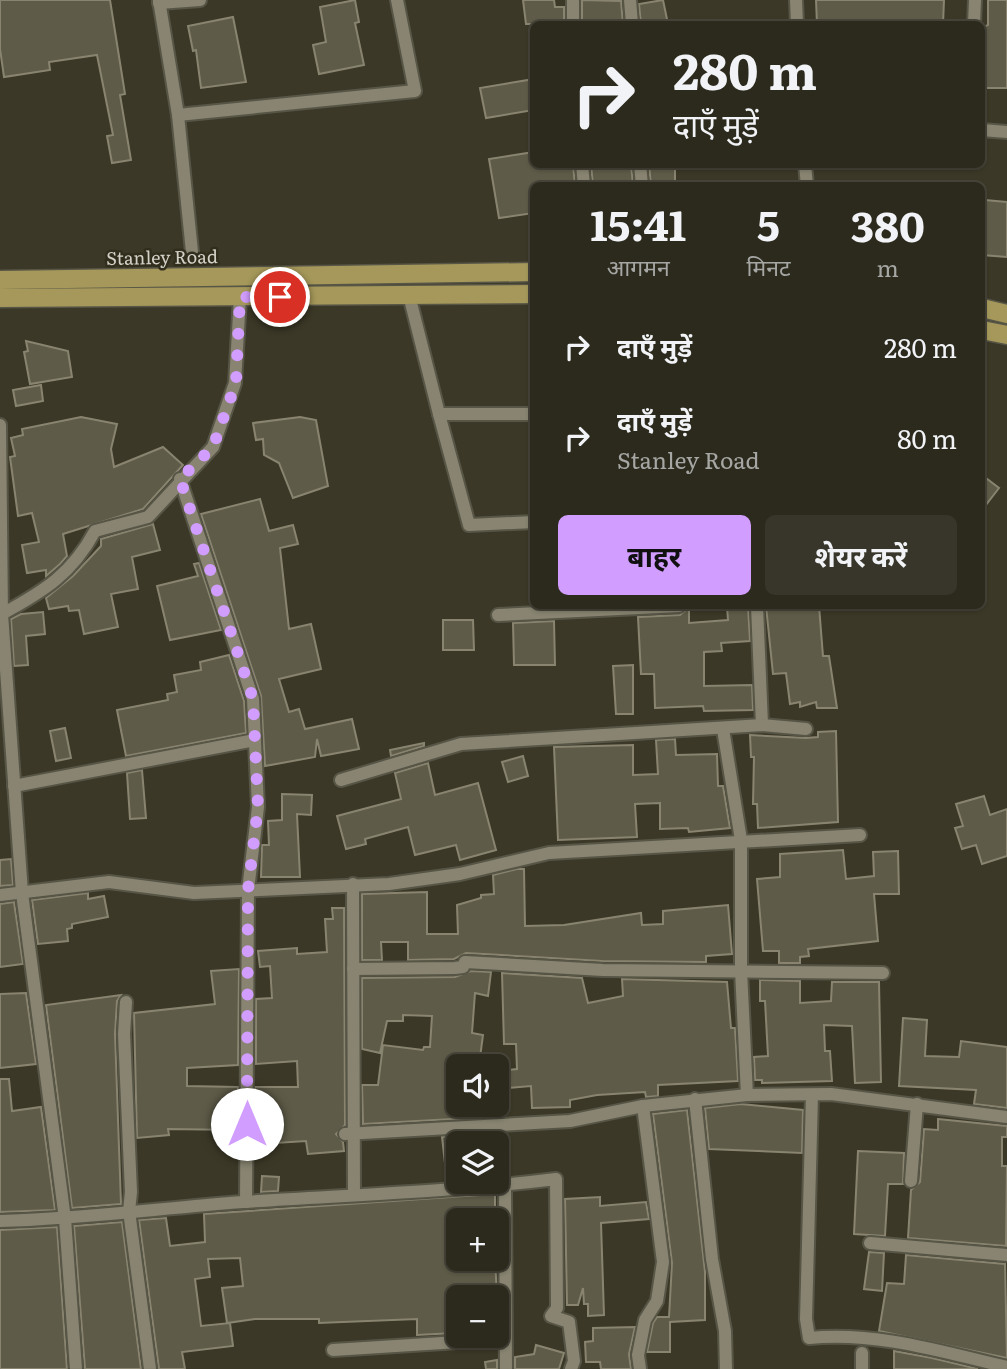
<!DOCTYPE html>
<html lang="hi">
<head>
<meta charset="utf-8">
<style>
	body { margin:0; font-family:Literata,"Noto Sans Devanagari",serif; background:#38362a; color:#f1f3f6; height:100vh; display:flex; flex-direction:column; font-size:26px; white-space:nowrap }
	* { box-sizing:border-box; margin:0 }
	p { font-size:23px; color:#a6a7a4 }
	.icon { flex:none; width:38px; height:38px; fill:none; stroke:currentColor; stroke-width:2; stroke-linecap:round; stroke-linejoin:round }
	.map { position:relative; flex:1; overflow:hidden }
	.panel { position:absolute; left:530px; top:182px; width:455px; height:427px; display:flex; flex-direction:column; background:#2c2a1d; border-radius:10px; box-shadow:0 2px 5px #0004,0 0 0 2px #48463b }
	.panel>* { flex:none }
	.banner { position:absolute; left:530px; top:21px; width:455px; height:147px; border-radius:10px; box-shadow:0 2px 5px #0004,0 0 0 2px #48463b; background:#2c2a1d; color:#f1f3f6; overflow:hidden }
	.tools { position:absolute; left:446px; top:1054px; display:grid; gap:14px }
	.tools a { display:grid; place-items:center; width:63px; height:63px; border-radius:10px; background:#2c2a1d; box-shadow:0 2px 5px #0004,0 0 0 2px #48463b; font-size:35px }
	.pin { position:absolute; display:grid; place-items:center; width:60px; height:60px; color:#fff; margin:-30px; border:4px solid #fff; border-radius:50%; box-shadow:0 2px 7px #0007 }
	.me { position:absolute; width:77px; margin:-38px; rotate:0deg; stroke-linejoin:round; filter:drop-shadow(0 0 5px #0008) }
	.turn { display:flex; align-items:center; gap:24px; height:147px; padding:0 28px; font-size:32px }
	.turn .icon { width:91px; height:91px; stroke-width:2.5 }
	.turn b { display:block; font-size:49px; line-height:60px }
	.eta { display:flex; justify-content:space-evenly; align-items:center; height:119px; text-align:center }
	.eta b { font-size:42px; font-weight:700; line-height:49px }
	.primary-button { display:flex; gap:14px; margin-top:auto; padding:14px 28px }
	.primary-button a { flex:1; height:80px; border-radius:10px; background:#d19dfe; color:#111; font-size:28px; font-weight:700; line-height:80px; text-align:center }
	.primary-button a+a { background:#38362a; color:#f1f3f6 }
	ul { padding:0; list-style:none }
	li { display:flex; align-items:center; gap:21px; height:91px; padding:0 28px }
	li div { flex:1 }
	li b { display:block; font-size:26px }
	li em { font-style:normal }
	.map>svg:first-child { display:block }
	.building { fill:#5e5b48; stroke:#888470; stroke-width:2 }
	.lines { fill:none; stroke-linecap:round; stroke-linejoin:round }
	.minor-casing { stroke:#575546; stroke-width:16 }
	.major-casing { stroke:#575546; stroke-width:21 }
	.minor { stroke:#888471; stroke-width:12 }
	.major { stroke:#a5985a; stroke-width:18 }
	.route { stroke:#d19dfe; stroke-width:12; stroke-dasharray:0 21.6 }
	.labels { text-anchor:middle; stroke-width:5; stroke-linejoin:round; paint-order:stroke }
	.street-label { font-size:18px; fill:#d4d2c8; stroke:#312e1d }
</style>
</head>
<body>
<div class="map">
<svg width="1007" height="1369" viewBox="0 0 1007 1369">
	<rect width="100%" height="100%" fill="#3b3827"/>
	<g class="building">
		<path d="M0,0H110L125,94L120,95L131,160L112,163L107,136L113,135L97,55L49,62L50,70L4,77L0,49Z"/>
		<path d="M355,0L359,22L355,23L364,65L319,74L313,45L326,42L320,7Z"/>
		<path d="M523,0H554L555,7H564V24H526Z"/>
		<path d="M582,0L621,1L623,24H582Z"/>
		<path d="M663,0L668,24H641L639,4Z"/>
		<path d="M816,0H944L943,24H817Z"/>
		<path d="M988,0H1007V88H982V28L988,25Z"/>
		<path d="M233,17L246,82L201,88L196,50L193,51L188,26Z"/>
		<path d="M534,79V110L486,118L480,88Z"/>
		<path d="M534,152V164H573L575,186H534V213L499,218L489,159Z"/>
		<path d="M591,164H631L633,186H593Z"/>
		<path d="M649,164H675V186H651Z"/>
		<path d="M985,200L1007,202V257L982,255Z"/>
		<path d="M26,341L68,351L72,377L30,384L24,352L28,351Z"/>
		<path d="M41,385L43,401L16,406L13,390Z"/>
		<path d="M81,417L117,424L111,449L114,467L163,447L183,465L143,509L63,534L67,556L60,564L46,576V570L27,573L22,545L39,542L32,513L18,516L10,457L15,456L11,438L23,435L22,429Z"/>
		<path d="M300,417L316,420L328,486L293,498L279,463L264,455L263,439L256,440L253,423Z"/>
		<path d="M982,475L999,488L982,510Z"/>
		<path d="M260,499L269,531L293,525L298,544L280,548L289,629L311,624L321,669L279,679L289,712L299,709L305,729L352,719L359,749L321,756L317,739L315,757L265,766L261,696L201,514Z"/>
		<path d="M153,524L160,550L132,557L138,589L111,594L118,627L84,634L79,610L69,611L68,606L49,609L46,598L73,576L101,546V539Z"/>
		<path d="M199,563L221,630L170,640L157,586L198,576L194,564Z"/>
		<path d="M748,606L750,641L721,643L722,651L704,652V686L752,685L753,710L704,711L703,706L655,708L654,674H641L638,617L680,615L689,607V623L728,620L727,607Z"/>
		<path d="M766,606H819L823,656H829L837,708H817L816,702L800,707V702L790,704L786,673L773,674Z"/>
		<path d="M43,612L45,634L26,636L28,665L14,666L11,619L21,614Z"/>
		<path d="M443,620H473L474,650H443Z"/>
		<path d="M554,621L555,665H514L513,623Z"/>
		<path d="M229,655L244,701L246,733L126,756L117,710L168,700L167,694L177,692L174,675L201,670L200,662Z"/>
		<path d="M633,665V714H616L613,666Z"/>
		<path d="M65,728L71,758L56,761L50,731Z"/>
		<path d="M836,731L838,822L758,828L757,804H753L754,757H751L750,735L806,738L818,737V732Z"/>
		<path d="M675,739L676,755L717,754L718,786H723L730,828L689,832L688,828L660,829V803L635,804L637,837L558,840L554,747L633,745V775L658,774L656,740Z"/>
		<path d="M424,743V746L391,756L390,750Z"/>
		<path d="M523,756L528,776L508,782L502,762Z"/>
		<path d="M428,763L435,795L478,783L496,850L460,860L456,845L415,855L408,827L365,839L366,844L346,849L337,816L401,799L395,773Z"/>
		<path d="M142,770L146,818L130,819L127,773Z"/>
		<path d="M282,794L312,795L311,815L297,814L300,877H261L262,845H269L268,821L282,820Z"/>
		<path d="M984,796L990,815L1007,809V856L982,864L976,845L962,849L955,828L963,826L956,804Z"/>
		<path d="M843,850L846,879L874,876L873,852L898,851L899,894H874L878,941L808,949L809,956L800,957V963H779V951H763L757,879L780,877V854Z"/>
		<path d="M11,859L13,885L0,886V860Z"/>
		<path d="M517,869H524L525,926L564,925L641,913L642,925L663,924V911L728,905L732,954L706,956V962L602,961L466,953L454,959L408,960V942H381L382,960H362V894L427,892V934H458L457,905L481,898V895L494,894L493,875Z"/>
		<path d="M88,893V899L104,896L108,917L72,924V928L67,929L68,941L38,944L32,900Z"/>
		<path d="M14,902L23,964L0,967V904Z"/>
		<path d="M332,908H344L345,1125L336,1134L343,1142L344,1151L308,1154L306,1141L260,1144L259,1130H255V1087H298L297,1061L256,1064V999L272,998L270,966L260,967L258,951L297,948V954L327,952L325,919H333Z"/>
		<path d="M239,969L238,1065L187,1068V1086L238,1087V1130L168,1129L169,1135L137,1138L134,1013L215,1004L211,971Z"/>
		<path d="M471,971L491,972L488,996L475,993L472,1033L483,1035L479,1065L458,1066V1104H488L489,1117L363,1124L362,1085H378L383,1045L423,1050L424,1047H430L432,1016L403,1015V1021H387L380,1053L362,1049V978L455,977Z"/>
		<path d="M502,973L582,978L588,1003L623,996L622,979L727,982L731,1028H735L738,1081L658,1085V1096L646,1097L645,1092L597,1095L570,1100V1107L532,1108L531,1086L497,1089V1071L517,1069L516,1044H504Z"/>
		<path d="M760,980L800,981V1003L831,1001L832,982H879L881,1082L855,1083L852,1026L824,1025L825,1051H830L832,1081L762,1083V1080H755L754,1057L768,1056L765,1001H760Z"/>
		<path d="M26,993L36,1064L0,1068V994Z"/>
		<path d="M121,995L117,1001L115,1034L121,1204L72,1208L46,1005Z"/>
		<path d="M903,1018L927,1020L925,1056L959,1057L961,1041L1007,1047V1108L974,1104L976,1090L899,1086Z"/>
		<path d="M0,1079H9L12,1111L41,1107L55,1210L0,1212Z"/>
		<path d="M741,1104L803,1110L802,1153L709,1149L705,1108Z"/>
		<path d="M687,1110L705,1272V1320L670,1322V1352H647L653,1323L657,1317H669L672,1263L653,1114Z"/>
		<path d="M938,1119L1007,1126V1137H1002V1166H1007L1006,1246L908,1238L911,1190L920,1182L924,1129L938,1130Z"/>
		<path d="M491,1134V1143H458V1180L447,1181L442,1137Z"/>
		<path d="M858,1151L904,1153L903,1184H888L885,1236L854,1234Z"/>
		<path d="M262,1176L279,1177L278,1191L261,1192Z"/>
		<path d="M495,1194V1220H458V1258H495L497,1297H458V1331L455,1333L417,1335V1319L319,1323V1319H255L227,1323L222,1288L243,1286L240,1258L208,1259L210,1277L195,1279L201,1326L230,1323L233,1346L182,1352L185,1369H159L139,1220L166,1218L170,1246L205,1242L204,1214Z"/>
		<path d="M600,1197V1206L646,1202L649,1219L601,1223L604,1315L588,1316V1304H584L583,1288L578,1305H567L565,1199Z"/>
		<path d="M122,1222L141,1369H85L74,1226Z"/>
		<path d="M57,1227L67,1369H0V1230Z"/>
		<path d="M869,1252L884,1253L882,1291L864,1289Z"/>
		<path d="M906,1255L1005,1264L1007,1358L879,1331L887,1283L904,1284Z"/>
		<path d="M635,1327L629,1354L631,1369H601L600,1362H586L585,1342L593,1341V1328Z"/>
		<path d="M536,1345L564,1353L559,1369H515V1357L534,1354Z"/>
		<path d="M894,1351L932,1358L978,1369H894Z"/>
		<path d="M497,1360V1369H486L485,1362Z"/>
	</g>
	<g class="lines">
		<g class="minor-casing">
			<g id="minor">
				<path d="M159,0L178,115L192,252"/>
				<path d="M630,0L632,24"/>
				<path d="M796,0L797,24"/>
				<path d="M159,3L200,0"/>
				<path d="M573,24V0"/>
				<path d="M974,24L975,0"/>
				<path d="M178,115L415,91L397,0"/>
				<path d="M982,130L1007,132"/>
				<path d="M582,164L584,186"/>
				<path d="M640,164L642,186"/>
				<path d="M805,164L807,186"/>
				<path d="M409,295L439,414H534"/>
				<path d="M439,414L469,525L534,522"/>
				<path d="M0,425L2,614"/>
				<path d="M180,479L253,699L258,807L248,890L246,1202"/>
				<path d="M757,606L762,725"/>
				<path d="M498,615L679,606"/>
				<path d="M723,729L741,840V970L747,1095"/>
				<path d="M341,780L461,744L762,725L806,729"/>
				<path d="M14,786L255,740"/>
				<path d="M353,884L354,1195"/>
				<path d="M0,895L109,882L194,893L389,884L460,874L549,853L860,835"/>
				<path d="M353,969L455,968L463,967L465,962L603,970L883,973"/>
				<path d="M126,1002L124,1034L131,1192L129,1211L150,1369"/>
				<path d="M812,1095L806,1319L809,1338C875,1331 943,1352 1007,1367"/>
				<path d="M695,1099L712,1259L725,1331L726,1369"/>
				<path d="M345,1134L570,1121L643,1106L747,1095L831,1094L1007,1117"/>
				<path d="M911,1181L917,1104"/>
				<path d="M505,1185L506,1369"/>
				<path d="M0,1221C81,1219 162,1208 243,1202C348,1195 452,1192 556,1179L557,1308L551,1316L569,1322L574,1361L571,1369"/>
				<path d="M870,1243L1007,1255"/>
				<path d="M333,1350L505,1339"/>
				<path d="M76,1369L65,1219L22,893L2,614C44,591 72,574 95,531L148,517L213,447L235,383L240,297"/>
				<path d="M640,1369L638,1355L645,1320L657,1301L663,1262L643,1106"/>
				<path d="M862,1369V1353"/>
			</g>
		</g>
		<g class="major-casing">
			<g id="major">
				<path d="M0,280L534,272"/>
				<path d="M0,298L534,294"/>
				<path d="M982,308L1007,314"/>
				<path d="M982,330L1007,335"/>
			</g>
		</g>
		<use href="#minor" class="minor"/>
		<use href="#major" class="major"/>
	</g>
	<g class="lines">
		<path class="route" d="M247,1124L248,890L258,807L253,699L180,479L213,447L236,383L240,297H280"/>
	</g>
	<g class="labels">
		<g class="street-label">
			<text transform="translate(162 258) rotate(-1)" y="6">Stanley Road</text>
		</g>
	</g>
</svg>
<div class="tools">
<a><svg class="icon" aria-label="sound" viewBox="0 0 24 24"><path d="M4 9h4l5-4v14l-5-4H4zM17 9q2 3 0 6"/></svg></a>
<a><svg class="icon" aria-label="layers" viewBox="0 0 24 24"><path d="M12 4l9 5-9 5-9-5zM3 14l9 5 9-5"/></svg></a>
<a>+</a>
<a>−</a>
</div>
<div class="pin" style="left:280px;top:297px;background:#d93025"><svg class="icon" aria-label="arrive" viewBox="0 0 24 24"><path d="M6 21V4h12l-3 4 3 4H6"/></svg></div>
<svg class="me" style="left:247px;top:1124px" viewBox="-20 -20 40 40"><circle r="19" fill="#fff"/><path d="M0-13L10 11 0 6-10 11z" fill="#d19dfe"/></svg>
<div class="banner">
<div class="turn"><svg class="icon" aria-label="right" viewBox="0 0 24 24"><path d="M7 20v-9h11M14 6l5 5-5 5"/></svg><div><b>280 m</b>दाएँ मुड़ें</div></div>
</div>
<section class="panel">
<div class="eta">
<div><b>15:41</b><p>आगमन</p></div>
<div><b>5</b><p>मिनट</p></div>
<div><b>380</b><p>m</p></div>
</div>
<ul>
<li><svg class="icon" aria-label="right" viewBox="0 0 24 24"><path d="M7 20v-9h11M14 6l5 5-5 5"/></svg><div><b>दाएँ मुड़ें</b></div><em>280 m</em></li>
<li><svg class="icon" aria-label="right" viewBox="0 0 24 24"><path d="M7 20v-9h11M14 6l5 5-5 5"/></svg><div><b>दाएँ मुड़ें</b><p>Stanley Road</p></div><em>80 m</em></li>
</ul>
<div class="primary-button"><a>बाहर</a><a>शेयर करें</a></div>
</section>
</div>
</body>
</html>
